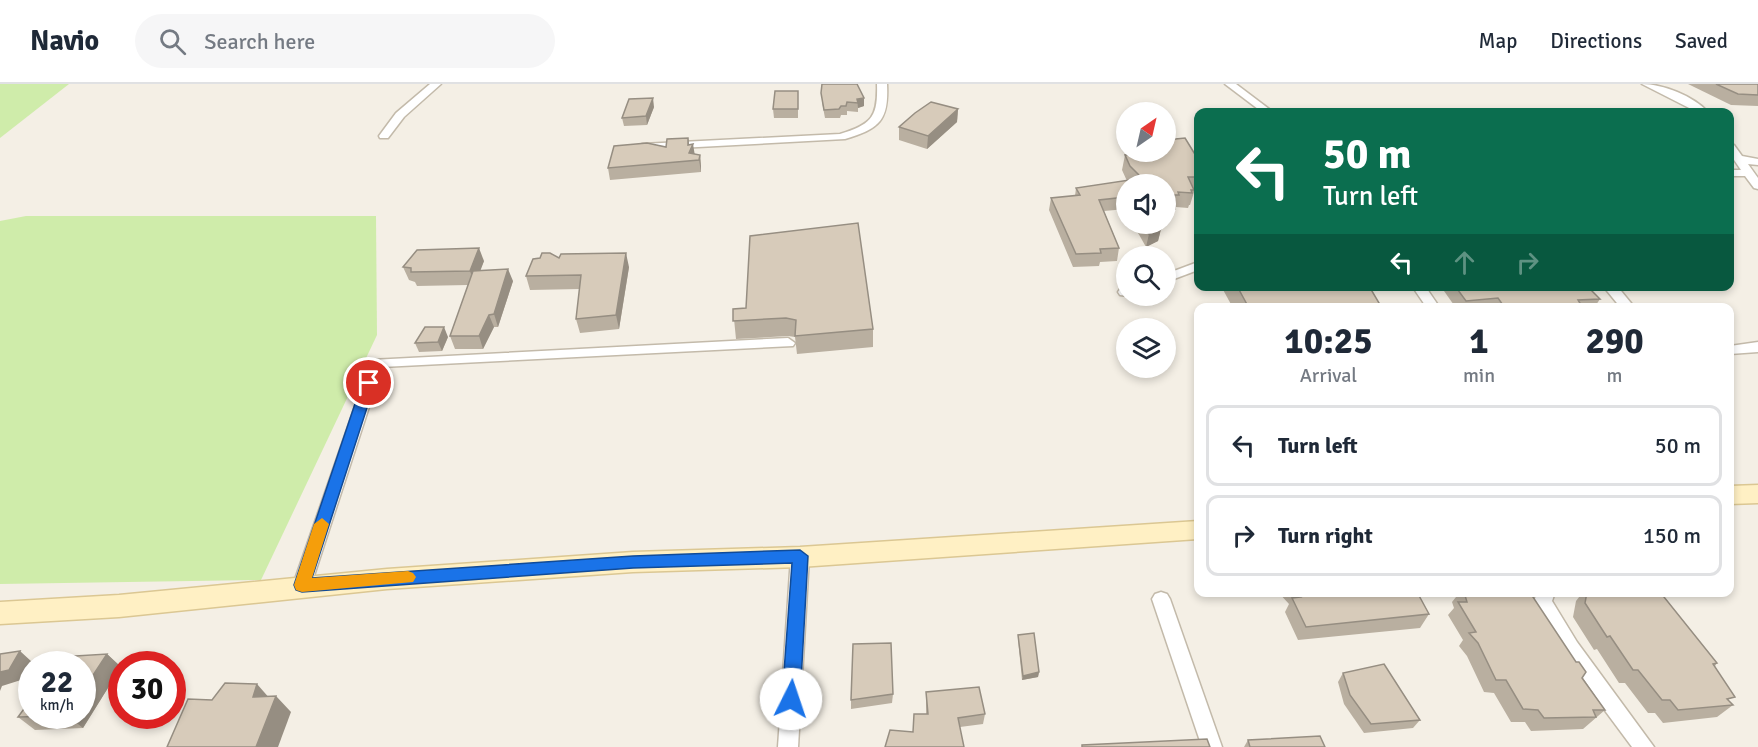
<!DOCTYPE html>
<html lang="en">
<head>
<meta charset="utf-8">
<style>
	body { margin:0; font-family:Signika,sans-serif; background:#f6f6f7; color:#1f2937; height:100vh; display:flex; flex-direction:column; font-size:22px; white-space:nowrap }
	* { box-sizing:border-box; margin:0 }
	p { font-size:20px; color:#747a83 }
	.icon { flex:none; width:33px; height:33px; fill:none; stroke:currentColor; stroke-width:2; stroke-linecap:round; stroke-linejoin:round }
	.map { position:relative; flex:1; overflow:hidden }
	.sheet { position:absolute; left:1194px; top:219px; width:540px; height:294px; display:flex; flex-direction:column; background:#fff; border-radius:12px; box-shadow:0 3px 9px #0003 }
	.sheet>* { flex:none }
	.guide { position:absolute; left:1194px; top:24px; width:540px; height:183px; border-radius:12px; box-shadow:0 3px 9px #0003; background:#0b6e4f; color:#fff; overflow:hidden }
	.needle { width:39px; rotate:34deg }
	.buttons { position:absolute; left:1116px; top:18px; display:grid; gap:12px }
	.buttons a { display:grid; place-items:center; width:60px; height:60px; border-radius:50%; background:#fff; box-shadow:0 3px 9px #0003; font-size:30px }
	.speed { position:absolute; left:18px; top:567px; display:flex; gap:12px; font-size:30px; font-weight:700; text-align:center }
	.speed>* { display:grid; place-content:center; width:78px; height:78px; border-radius:50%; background:#fff; box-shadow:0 3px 9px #0003; line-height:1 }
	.speed small { font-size:15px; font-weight:400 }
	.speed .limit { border:9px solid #d22; background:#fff; color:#111 }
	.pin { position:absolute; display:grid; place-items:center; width:51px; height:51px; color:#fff; margin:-26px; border:3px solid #fff; border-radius:50%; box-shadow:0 2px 6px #0007 }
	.me { position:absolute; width:66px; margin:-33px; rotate:4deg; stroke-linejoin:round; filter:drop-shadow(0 0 4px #0008) }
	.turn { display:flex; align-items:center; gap:21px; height:126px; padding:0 30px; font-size:27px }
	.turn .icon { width:78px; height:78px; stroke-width:2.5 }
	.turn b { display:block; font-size:42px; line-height:51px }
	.lanes { display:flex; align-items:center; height:57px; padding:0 30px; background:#0003; justify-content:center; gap:30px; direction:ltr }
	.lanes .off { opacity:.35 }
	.eta { display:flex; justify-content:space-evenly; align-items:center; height:102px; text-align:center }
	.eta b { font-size:36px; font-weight:800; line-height:42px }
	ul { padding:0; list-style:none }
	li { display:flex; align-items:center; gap:18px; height:81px; margin:0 12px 9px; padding:0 18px; border:3px solid #e0e1e3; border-radius:12px }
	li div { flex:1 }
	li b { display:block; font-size:22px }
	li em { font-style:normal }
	header { display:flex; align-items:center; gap:36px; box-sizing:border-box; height:84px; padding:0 30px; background:#fff; border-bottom:2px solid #e0e1e3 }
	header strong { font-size:28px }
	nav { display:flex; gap:33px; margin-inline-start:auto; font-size:21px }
	.search { width:420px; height:54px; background:#f6f6f7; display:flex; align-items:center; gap:15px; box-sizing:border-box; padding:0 21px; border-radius:33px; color:#747a83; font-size:22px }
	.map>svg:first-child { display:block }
	.green { fill:#cfecaa }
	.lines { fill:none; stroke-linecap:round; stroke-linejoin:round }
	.street-casing { stroke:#c3baaa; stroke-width:3 }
	.secondary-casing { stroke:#dbc793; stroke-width:3 }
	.street { fill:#fff; fill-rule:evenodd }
	.secondary { fill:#fff0c4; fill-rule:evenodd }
	.wall { fill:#b9afa0 }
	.shaded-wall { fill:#968e82 }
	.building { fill:#d7cbba; stroke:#968e82; stroke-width:1.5 }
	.route { fill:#1a73e8; stroke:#114b97; stroke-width:1.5 }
	.slow { fill:#f59e0b }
</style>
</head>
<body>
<header>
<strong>Navio</strong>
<div class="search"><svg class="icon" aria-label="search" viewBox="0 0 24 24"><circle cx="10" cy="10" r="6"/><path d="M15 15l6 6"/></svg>Search here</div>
<nav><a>Map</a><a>Directions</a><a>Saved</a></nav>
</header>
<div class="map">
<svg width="1758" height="663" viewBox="0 0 1758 663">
	<rect width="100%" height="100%" fill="#f4efe5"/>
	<g class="green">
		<path d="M0,0H69L0,54Z"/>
		<path d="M26,132H376L377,251L261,496L0,500V137Z"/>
	</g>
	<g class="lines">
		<g class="street-casing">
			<g id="street">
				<path d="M430,0H441L404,33L388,54H380L379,52L396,29Z"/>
				<path d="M877,0H887C889,37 879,45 845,55L642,66L637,63L642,60L840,50C872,40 878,33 877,0Z"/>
				<path d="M1225,0H1236L1273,28H1262Z"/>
				<path d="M1642,0C1663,0 1693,12 1708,28H1697Z"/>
				<path d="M1730,60L1734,61L1742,72L1758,75V81L1748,80L1758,94V105L1754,104L1745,92H1730V86H1741L1730,70Z"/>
				<path d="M1198,178V186L1166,198V190Z"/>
				<path d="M1412,202H1425L1440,224H1427Z"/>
				<path d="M1603,202H1617L1635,224H1621Z"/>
				<path d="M1126,204L1128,212L1120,211L1118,208L1120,205Z"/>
				<path d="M788,254L795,259L793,262L382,283L311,501L308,506L302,508L296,506L293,501L371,276Z"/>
				<path d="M1758,258V268L1730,270V262Z"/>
				<path d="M800,466L806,468L809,473L798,663H778L791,473L794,468Z"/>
				<path d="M1161,508L1167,510L1170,515L1222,663H1202L1152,515L1155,510Z"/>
				<path d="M1537,508H1555L1552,517L1577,558L1654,663H1632L1563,570L1534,518Z"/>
			</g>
		</g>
		<g class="secondary-casing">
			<g id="secondary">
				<path d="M1758,401V419L1730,420V402Z"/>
				<path d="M1198,437V455L800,483L633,488L387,505L119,533L0,540V518L119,511L387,485L633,468L800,463Z"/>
			</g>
		</g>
		<use href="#street" class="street"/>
		<use href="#secondary" class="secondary"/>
	</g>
	<g class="wall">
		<path d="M822,0L864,22L858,24V28L847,27V31H841L840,34H825L822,18Z"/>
		<path d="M1688,0H1758V22L1731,21Z"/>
		<path d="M798,7V34H774L773,25Z"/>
		<path d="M654,23L647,41L624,42L622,34Z"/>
		<path d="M958,25L957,38L927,65L899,56V43Z"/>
		<path d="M688,54L689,61L694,70L700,71L701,83V88L610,96L608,84Z"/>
		<path d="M1155,68H1166L1198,71V107L1194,108L1190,121H1189L1188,124L1176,123V126H1166V100H1126V127V125L1104,127L1119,164L1117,177L1100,178L1099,182L1073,183L1049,126L1051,114L1075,112L1076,104L1127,97L1122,86L1125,71L1154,69Z"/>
		<path d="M1133,140H1158L1161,145L1158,157L1146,163Z"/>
		<path d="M559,174L629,183L619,245L580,249L576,235L580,205L530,206L526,192Z"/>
		<path d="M484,177L480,186L513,197L498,243H494L483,265H455L450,252L468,201L417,202L415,198L409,196L403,183Z"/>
		<path d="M1221,202H1369L1382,224H1233Z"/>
		<path d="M1446,202H1587L1600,215L1594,224H1456L1444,207Z"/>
		<path d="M733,225L873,245V263L797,270L795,253L788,252L736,255Z"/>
		<path d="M448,253L442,267L419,268L415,259Z"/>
		<path d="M1278,508H1417L1429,530L1420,544L1298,556L1285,528L1289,520Z"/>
		<path d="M1460,508H1524L1605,626L1583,645L1531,647L1525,638H1511L1494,609L1484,608L1467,572L1459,562L1463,556L1448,531L1454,524L1452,518Z"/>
		<path d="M1583,508H1660L1717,579L1715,582L1729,617L1733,621L1717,633L1663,639L1655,629H1648L1625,599H1619L1597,565L1594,566L1573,533L1576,517Z"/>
		<path d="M1018,551L1039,588L1038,593L1022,596L1018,555Z"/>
		<path d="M107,570L121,583L83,644L35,646L18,633L32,632H82Z"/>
		<path d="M1343,589L1420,636L1413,644L1364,649L1344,620L1338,598Z"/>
		<path d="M926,608L985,630L983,640L960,643L913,648L926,630Z"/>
		<path d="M893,610L892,619L851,625V616Z"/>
		<path d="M1248,656L1325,663H1244Z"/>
	</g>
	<g class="shaded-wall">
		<path d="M653,14L654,23L647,41L646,32Z"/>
		<path d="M864,14V22L858,24L857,15Z"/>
		<path d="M958,25L957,38L927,65L928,52Z"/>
		<path d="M688,54L690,68L693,60L695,72L691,77L688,61Z"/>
		<path d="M700,71L701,83V88L699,76Z"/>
		<path d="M1161,145L1158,157L1146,163L1149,150Z"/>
		<path d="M479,164L484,177L475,201L470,187Z"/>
		<path d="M626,169L629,183L619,245L616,231Z"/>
		<path d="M508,185L513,197L498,243L494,230Z"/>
		<path d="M489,231L494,243L483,265L479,252Z"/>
		<path d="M444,243L448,253L442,267L438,258Z"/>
		<path d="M20,567L32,578L21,596L2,602L0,607V588Z"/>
		<path d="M107,570L121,583L83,644L68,632H82V608Z"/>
		<path d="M1039,588L1038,593L1022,596L1023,592Z"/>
		<path d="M257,600L271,616L253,613Z"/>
		<path d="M276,612L291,628L278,663H256Z"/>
	</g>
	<g class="building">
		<path d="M822,0H857L864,14L857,15L858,19L847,18L846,22H841L839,25L824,26L821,9Z"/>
		<path d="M1716,0H1758V11L1738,10Z"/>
		<path d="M775,7H798V25H773Z"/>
		<path d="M653,14L646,32L622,34L629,15Z"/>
		<path d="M931,18L958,25L928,52L899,43L915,29Z"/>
		<path d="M688,54V61L693,60L689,69L700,71L699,76L608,84L614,62L647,59L666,63L667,55Z"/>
		<path d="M1185,54L1196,72L1198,71V93H1188L1194,106H1191L1192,109L1178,108L1179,111H1166V100H1148L1130,82L1125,71L1166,68V56Z"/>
		<path d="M1136,95L1139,100H1126V113L1099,116L1119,164L1100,165L1101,169L1076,170L1051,114L1080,111L1076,104Z"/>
		<path d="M858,139L873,245L795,252L796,236L786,234L733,237V225L746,224L750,152Z"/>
		<path d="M1143,140H1158L1161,145L1149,150Z"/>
		<path d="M479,164L470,187L411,188V184L403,183L417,166Z"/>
		<path d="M542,169H550L559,174L561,170L626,169L616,231L576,235L581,191L526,192L533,175L540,174Z"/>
		<path d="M508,185L494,230L489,231L479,252H450L473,187Z"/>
		<path d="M1237,202H1369L1382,224H1249Z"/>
		<path d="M1455,202H1587L1600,215L1578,216L1583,224H1505L1498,214L1466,217Z"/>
		<path d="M425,243H444L438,258L415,259Z"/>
		<path d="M1297,508H1417L1429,530L1306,543L1292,514L1301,513Z"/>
		<path d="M1464,508H1524L1525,510H1531L1576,578H1579L1586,588L1582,594L1605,626H1593L1596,633L1544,634L1538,626L1523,625L1506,596H1496L1478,559L1469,549L1476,548L1458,518H1467Z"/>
		<path d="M1587,508H1660L1717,579L1713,580L1735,613L1727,615L1733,621L1678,626L1670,616H1662L1638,586H1633L1610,552L1607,553L1585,519Z"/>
		<path d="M1034,549L1039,588L1023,592L1018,551Z"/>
		<path d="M891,559L893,610L851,616L853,560Z"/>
		<path d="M20,567L9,586L0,588V570Z"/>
		<path d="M107,570L82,608V580H54L59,573Z"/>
		<path d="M1384,580L1420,636L1371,640L1350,611L1343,589Z"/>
		<path d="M225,599L257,600L253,613L276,612L256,663H167L188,615L212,616Z"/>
		<path d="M979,603L985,630L958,634L964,663H885L890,646L913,648L914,630H928L926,608Z"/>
		<path d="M32,614V632H57L18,633Z"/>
		<path d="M1320,652L1325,663H1250L1248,656Z"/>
		<path d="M1207,655L1210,663H1082V661Z"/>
	</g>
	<path class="route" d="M369,295L375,299L312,494L633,472L800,466L808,472L800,615L797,621L791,624L785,621L782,615L792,479L633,484L302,508L296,506L294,501L362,299Z"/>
	<path class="slow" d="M322,434L329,440L312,494L408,487L413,489L416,493L413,498L302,508L296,506L294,501L314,440Z"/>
</svg>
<div class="buttons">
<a><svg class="needle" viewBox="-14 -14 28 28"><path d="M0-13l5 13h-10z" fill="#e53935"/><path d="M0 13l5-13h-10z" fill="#747a83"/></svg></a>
<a><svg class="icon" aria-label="sound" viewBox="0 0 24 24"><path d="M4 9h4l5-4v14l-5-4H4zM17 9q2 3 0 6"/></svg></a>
<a><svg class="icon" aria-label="search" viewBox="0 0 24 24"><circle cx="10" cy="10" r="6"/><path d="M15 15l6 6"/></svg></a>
<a><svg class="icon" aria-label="layers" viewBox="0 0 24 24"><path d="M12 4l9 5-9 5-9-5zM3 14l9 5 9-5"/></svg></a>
</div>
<div class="speed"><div>22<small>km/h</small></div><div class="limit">30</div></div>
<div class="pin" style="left:369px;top:299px;background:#d93025"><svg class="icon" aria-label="arrive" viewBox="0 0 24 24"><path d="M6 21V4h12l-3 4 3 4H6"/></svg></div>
<svg class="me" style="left:791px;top:615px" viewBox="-20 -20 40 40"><circle r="19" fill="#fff"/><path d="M0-13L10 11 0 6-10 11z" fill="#1a73e8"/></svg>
<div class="guide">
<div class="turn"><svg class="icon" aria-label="left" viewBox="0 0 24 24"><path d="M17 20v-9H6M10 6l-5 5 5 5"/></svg><div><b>50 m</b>Turn left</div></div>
<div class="lanes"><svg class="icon" aria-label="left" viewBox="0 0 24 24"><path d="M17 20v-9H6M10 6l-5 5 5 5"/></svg><svg class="icon off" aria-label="ahead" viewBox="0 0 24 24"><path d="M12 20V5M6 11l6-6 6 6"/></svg><svg class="icon off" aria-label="right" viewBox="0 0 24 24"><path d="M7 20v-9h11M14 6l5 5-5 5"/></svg></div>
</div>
<section class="sheet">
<div class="eta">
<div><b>10:25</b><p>Arrival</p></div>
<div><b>1</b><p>min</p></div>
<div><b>290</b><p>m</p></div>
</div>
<ul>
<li><svg class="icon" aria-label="left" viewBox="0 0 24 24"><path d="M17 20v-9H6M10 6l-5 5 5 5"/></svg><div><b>Turn left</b></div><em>50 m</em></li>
<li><svg class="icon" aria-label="right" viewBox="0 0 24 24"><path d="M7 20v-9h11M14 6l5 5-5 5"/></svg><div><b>Turn right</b></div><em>150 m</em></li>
</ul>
</section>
</div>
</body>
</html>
